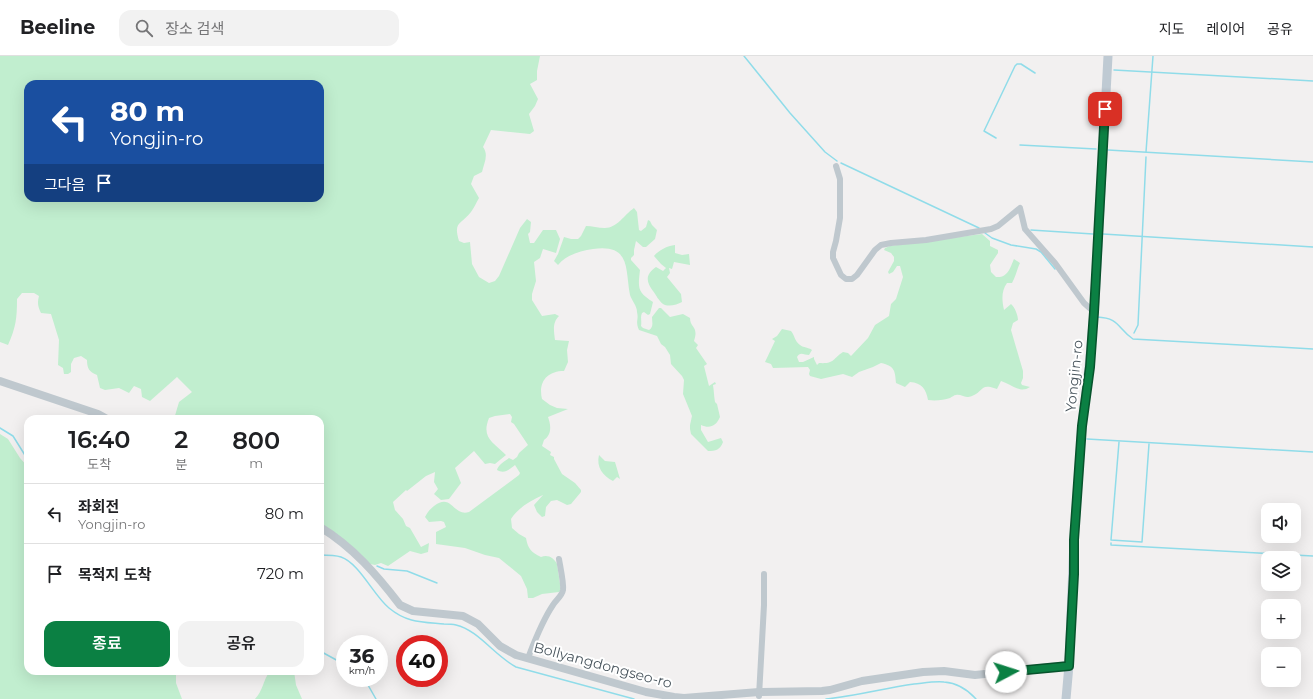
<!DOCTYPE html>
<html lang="ko">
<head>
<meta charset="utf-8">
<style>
	body { margin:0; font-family:Montserrat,"Noto Sans KR",sans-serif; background:#f2f2f2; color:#202124; height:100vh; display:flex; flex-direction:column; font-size:15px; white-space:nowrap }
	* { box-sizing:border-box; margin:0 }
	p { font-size:13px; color:#757577 }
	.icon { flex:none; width:22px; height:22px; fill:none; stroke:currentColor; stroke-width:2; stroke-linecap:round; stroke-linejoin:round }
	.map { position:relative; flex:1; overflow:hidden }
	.side { position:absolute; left:24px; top:359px; width:300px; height:260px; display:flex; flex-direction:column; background:#fff; border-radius:12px; box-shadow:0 4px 16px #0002 }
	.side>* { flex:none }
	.banner { position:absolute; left:24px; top:24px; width:300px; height:122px; border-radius:12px; box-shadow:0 4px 16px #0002; background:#1a4fa0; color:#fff; overflow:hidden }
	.fabs { position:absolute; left:1261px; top:447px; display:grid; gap:8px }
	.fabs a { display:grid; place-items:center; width:40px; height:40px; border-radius:8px; background:#fff; box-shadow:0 4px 16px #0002; font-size:20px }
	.speed { position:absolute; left:336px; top:579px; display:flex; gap:8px; font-size:20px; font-weight:700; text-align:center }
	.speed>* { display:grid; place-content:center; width:52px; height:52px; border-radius:50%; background:#fff; box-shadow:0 4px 16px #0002; line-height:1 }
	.speed small { font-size:10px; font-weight:400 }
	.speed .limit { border:6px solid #d22; background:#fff; color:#111 }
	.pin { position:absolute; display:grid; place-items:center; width:34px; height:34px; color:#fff; margin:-17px; border-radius:8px; box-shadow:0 2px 6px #0006 }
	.me { position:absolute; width:44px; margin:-22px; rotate:85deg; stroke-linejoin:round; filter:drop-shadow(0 0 3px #0008) }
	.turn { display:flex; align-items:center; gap:14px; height:84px; padding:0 20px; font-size:18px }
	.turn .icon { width:52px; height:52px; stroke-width:2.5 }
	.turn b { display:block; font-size:28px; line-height:34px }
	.then { display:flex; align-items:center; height:38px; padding:0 20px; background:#0003; gap:8px; font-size:15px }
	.eta { display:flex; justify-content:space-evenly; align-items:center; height:68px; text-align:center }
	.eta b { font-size:24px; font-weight:600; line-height:28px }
	.primary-button { display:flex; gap:8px; margin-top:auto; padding:8px 20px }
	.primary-button a { flex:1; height:46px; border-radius:12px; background:#0b8043; color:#fff; font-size:16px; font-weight:600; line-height:46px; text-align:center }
	.primary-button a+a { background:#f2f2f2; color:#202124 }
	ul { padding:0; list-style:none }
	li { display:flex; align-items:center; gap:12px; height:60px; padding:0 20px; border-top:1px solid #e0e0e0 }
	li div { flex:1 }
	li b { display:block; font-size:15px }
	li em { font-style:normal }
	header { display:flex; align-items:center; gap:24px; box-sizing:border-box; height:56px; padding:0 20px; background:#fff; border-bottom:1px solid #e0e0e0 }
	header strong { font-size:19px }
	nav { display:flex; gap:22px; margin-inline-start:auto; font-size:14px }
	.search { width:280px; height:36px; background:#f2f2f2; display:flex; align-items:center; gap:10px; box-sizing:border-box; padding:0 14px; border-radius:12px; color:#757577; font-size:15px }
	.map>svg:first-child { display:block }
	.green { fill:#c1eecf; fill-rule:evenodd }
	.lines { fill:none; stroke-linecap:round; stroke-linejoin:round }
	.stream { stroke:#90dce9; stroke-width:1.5 }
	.minor { stroke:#bfc8ce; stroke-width:6 }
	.tertiary { stroke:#bfc8ce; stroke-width:8 }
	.secondary { stroke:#bfcad3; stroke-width:9 }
	.route-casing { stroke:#07532c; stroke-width:10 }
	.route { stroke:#0b8043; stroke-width:7 }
	.labels { text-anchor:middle; stroke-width:4; stroke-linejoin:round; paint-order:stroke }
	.street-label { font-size:14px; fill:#49555d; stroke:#fff }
</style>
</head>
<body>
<header>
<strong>Beeline</strong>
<div class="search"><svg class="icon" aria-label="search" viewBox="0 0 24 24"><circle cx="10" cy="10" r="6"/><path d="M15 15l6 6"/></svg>장소 검색</div>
<nav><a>지도</a><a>레이어</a><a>공유</a></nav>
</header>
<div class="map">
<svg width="1313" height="643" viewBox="0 0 1313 643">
	<rect width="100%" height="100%" fill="#f2f0f0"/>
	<g class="green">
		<path d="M0,0H540L537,15V24L530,28L538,43L535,50L529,58L534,75L530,78L491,74L483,91C489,99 484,107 482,116L474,120L471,128L479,142C476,147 474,152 471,156C461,169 453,165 459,185L464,187L470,186L472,208L479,221L489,227L495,225L499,220L520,172L527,163L531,166L530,176L528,178L530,187H534L543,174H556L560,183L556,197L543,193L540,202L534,206L536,225L532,238V244L542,260L555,258L559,260C552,267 554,275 555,284L569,285L567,294L568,306L564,315C547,315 538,326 542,343L550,349L557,352L568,353L548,361C551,369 552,379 544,384L542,390L551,396L550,399L554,401V403L562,418L575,427L581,434V436L571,448L567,449L557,444L551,445L546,451L545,460L542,461L537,456L534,449L543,439C530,445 519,451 511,463L512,472L519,478L526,482C528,493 531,496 541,501C548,498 554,502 557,508L561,534L559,536L542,538L533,542H528L527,533L521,520L499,502L485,499L465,492L436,488V476L446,471L444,466L441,465L429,466L425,461C427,457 430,453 434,450C452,436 453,461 469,456L519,419L520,417L515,409C509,414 504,418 497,414C498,409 505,405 509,402L513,404L517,401L519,397L528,389L514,368L511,366L512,361L510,358L495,360L489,362C481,382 493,386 506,399L495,408L490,407L485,408L474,395L455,412L461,427L449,443L441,444L434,438L438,433L434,426L435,416L426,420L407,435L406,434L393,446L395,454L403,463L406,470L410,472L421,491L429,487L428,496L421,498L410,495L388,510L381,507L375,509L370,508L320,468V363H174L179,346L192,336L177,321L150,345L142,341L141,333L134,330L129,337L119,332L105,334L100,332L97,319C89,316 87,312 87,304L81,300L74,302L71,308V316L68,318H64L63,312L58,309L59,284L51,258L41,257C38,251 37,247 39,240L34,237H22L17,243C17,262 16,271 8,289L0,286ZM28,28H320V142H28Z"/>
		<path d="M634,152L637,156L639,174L641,175L646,171L648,164L650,165L652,169L657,174L655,183L646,191H643L636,185L634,194V199L631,202V204L640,214C638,232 637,236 653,246L650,258L648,259L644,256L642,257C640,261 642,265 641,270L643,272L649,274C654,271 652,266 652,261L659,252H661L670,261L683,258L690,262C690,272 699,270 694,285L698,289L696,292L707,308L704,310L709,330L715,326L716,328L713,329C714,335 714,341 715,346L717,348L720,361C716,370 710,373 701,369V374L708,386L721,382L723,386C720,394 716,395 708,395L691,378L690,373V369L692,360L683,338L684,324L682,320L671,308L670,299L665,291L661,288L657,280L639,274C635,265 639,264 637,256C637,250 632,245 630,239C625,212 631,188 593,193C580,195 566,199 558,209L554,205L558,198L564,181L571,183H578L581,180L586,170C592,170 598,172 605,172C617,172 624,159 634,152Z"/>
		<path d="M982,178L990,185V190L998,194V197L990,209L991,216L996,221C1008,222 1010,212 1014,203L1020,207C1017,213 1016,220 1012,227H1007C1001,235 1002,245 1004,254L1011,248C1015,251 1018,260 1018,264L1013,267L1011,274L1023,315V322L1021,327L1022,329L1030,331C1020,338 1011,328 1001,325L997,333C979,327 985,335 972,340C964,343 962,338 956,339C954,339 952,341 950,342C944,344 936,345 928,344C926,333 922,327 910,326L905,331L896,327C895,315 895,310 881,307L873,311L859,316L852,321L843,318L821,323L810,320L809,318L810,314L808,311L773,312L771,308L765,306L775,285L772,283L777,280L782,273L791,275C795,280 794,284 800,289C804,292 808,291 812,294L809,299C804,299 800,295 797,301L799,306H803L814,301V303L817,309L819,307C835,308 832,303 843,296L848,297L851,300L868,282L875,269L889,260L891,248L896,243L903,221L900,210H897L893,216L889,218L888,216L894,205V201L891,197L884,194L885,192L890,190Z"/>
		<path d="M675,189V197L682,199L689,198L690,209L674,206L672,213L669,212L670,217L667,221L681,238L682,246C677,249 668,251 663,248C659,245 656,239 653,235C646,225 645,219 656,211L663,215L666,212L661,208L654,200C659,194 667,190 675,189Z"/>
		<path d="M0,378L8,383L20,402L28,411V615H176V627L182,643H0Z"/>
		<path d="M599,399L605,405L615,406L620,423L617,421L613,425C603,420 596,411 599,399Z"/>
		<path d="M270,615H294L296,629L302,643H255C263,635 263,624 270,615Z"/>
	</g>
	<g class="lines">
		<g class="stream">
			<path d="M744,0L790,57L825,96L837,105"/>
			<path d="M1114,14L1313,25"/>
			<path d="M996,82L984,75L1015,10L1017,8H1021L1035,17"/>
			<path d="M1020,89L1096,93"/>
			<path d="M1108,94L1313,106"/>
			<path d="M1146,96L1153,0"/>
			<path d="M841,107L979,172"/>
			<path d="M1031,174L1093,178"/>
			<path d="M985,177L992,182L1011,189L1036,193L1041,196L1055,213"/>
			<path d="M1103,178L1313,191"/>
			<path d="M1097,261C1120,262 1117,272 1133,283L1313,293"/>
			<path d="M1134,277L1138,269L1146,101"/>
			<path d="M0,372L13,380L28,404"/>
			<path d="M1087,383L1313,396"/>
			<path d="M1119,386L1111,484L1142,486L1149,388"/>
			<path d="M1111,487V489L1313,500"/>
			<path d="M320,499C327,499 335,499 341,501C359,507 374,540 389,552C407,567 422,566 444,568C448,568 452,568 456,569C478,574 495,600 516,611L634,643"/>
			<path d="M377,510L384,513L407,515L437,527"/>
			<path d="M320,595L340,606"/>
			<path d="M364,622L376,643"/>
			<path d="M826,643C856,640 885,632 914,628C924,627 935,625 944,626C957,627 968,634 976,643"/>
		</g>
		<g class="minor">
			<path d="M836,110L840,123V162L836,185L833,196V202L841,219L846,223H852L857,219L875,194L881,189L891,187L926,184L991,173L998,170L1020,152L1025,173L1055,207L1084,247L1094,256"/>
			<path d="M528,602C535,584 542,565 553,549C556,544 562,540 563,534C564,527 560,510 559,503"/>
			<path d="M759,640L764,549V518"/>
		</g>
		<g class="tertiary">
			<path d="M0,325L98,358L107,363"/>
			<path d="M320,471C353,491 377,519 400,549L413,555L463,560L478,568L500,590L516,599L646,636L674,641L684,642L759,636L822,635L830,634L862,625L923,616L944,615L975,619L1069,609"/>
		</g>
		<path class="secondary" d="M1066,643L1069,609L1074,484L1082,370L1089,311L1095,245L1108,0"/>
	</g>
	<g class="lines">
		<g class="route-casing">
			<path id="route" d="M1006,616L1069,610L1074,518V484L1082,370L1090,311L1094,256L1105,53"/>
		</g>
		<use href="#route" class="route"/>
	</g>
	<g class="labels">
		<g class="street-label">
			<text transform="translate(1074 320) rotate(-84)" y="5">Yongjin-ro</text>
			<text transform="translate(603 609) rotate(15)" y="5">Bollyangdongseo-ro</text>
		</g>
	</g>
</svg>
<div class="fabs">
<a><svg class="icon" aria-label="sound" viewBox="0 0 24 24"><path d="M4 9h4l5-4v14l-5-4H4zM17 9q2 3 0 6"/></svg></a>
<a><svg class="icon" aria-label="layers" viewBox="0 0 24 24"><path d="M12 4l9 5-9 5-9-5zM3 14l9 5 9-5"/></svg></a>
<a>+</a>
<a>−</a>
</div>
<div class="speed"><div>36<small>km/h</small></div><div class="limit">40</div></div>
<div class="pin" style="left:1105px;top:53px;background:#d93025"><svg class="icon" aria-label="arrive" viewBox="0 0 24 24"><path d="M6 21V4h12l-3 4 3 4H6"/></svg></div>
<svg class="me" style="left:1006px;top:616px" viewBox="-20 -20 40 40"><circle r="19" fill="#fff"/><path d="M0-13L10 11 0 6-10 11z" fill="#0b8043"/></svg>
<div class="banner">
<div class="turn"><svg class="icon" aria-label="left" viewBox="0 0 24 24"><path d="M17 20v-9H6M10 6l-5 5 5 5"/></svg><div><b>80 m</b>Yongjin-ro</div></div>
<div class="then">그다음<svg class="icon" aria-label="arrive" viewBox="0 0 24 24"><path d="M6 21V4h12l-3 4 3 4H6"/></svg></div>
</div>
<section class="side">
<div class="eta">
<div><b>16:40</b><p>도착</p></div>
<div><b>2</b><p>분</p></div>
<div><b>800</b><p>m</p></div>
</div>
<ul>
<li><svg class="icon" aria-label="left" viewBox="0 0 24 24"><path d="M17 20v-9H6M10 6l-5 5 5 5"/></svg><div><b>좌회전</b><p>Yongjin-ro</p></div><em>80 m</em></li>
<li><svg class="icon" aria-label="arrive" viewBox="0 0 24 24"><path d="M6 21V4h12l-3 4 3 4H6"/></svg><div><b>목적지 도착</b></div><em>720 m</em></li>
</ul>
<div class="primary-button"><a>종료</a><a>공유</a></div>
</section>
</div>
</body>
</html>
